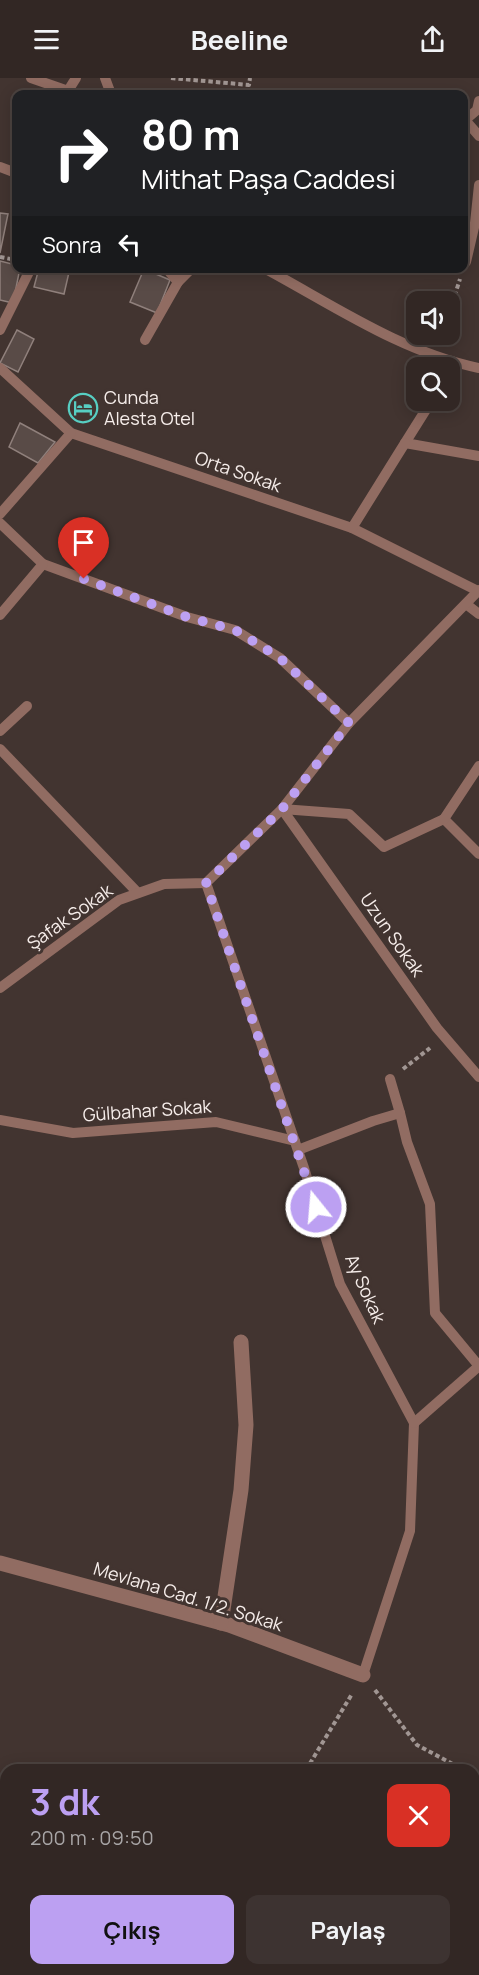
<!DOCTYPE html>
<html lang="tr">
<head>
<meta charset="utf-8">
<style>
	body { margin:0; font-family:Manrope,sans-serif; background:#3d3331; color:#f1f3f6; height:100vh; display:flex; flex-direction:column; font-size:22px; white-space:nowrap }
	* { box-sizing:border-box; margin:0 }
	p { font-size:20px; color:#a8a5a6 }
	.icon { flex:none; width:33px; height:33px; fill:none; stroke:currentColor; stroke-width:2; stroke-linecap:round; stroke-linejoin:round }
	.map { position:relative; flex:1; overflow:hidden }
	.side { position:absolute; left:0px; top:1686px; width:480px; height:212px; display:flex; flex-direction:column; background:#322724; border-radius:18px 18px 0 0; box-shadow:0 3px 15px #0003,0 0 0 2px #4d4441 }
	.side>* { flex:none }
	.banner { position:absolute; left:12px; top:12px; width:456px; height:183px; border-radius:12px; box-shadow:0 3px 15px #0003,0 0 0 2px #4d4441; background:#202124; color:#fff; overflow:hidden }
	.controls { position:absolute; left:406px; top:213px; display:grid; gap:12px }
	.controls a { display:grid; place-items:center; width:54px; height:54px; border-radius:12px; background:#322724; box-shadow:0 3px 15px #0003,0 0 0 2px #4d4441; font-size:30px }
	.pin { position:absolute; display:grid; place-items:center; width:51px; height:51px; color:#fff; margin:-62px -26px; border-radius:50% 50% 50% 0; rotate:-45deg; box-shadow:0 0 6px #0007 }
	.pin .icon { rotate:45deg }
	.me { position:absolute; width:66px; margin:-33px; rotate:343deg; stroke-linejoin:round; filter:drop-shadow(0 0 4px #0008) }
	.turn { display:flex; align-items:center; gap:21px; height:126px; padding:0 30px; font-size:27px }
	.turn .icon { width:78px; height:78px; stroke-width:2.5 }
	.turn b { display:block; font-size:42px; line-height:51px }
	.then { display:flex; align-items:center; height:57px; padding:0 30px; background:#0003; gap:12px; font-size:22px }
	.round { display:grid; place-items:center; flex:none; width:63px; height:63px; border-radius:12px; background:#3d3331 }
	.summary { display:flex; align-items:center; justify-content:space-between; height:102px; padding:0 30px }
	h1 { font-size:36px; font-weight:700; line-height:45px; color:#bca0f2 }
	.action { display:flex; gap:12px; margin-top:auto; padding:12px 30px }
	.action a { flex:1; height:69px; border-radius:12px; background:#bca0f2; color:#111; font-size:24px; font-weight:700; line-height:69px; text-align:center }
	.action a+a { background:#3d3331; color:#f1f3f6 }
	header { display:flex; justify-content:space-between; align-items:center; height:78px; padding:0 30px; background:#322724; font-size:27px; font-weight:700 }
	.map>svg:first-child { display:block }
	.building { fill:#594b47; stroke:#90807c; stroke-width:1.5 }
	.lines { fill:none; stroke-linecap:round; stroke-linejoin:round }
	.path { stroke:#a19693; stroke-width:4; stroke-dasharray:4.5 3; stroke-linecap:butt }
	.service { stroke:#916c62; stroke-width:10 }
	.minor { stroke:#916c62; stroke-width:15 }
	.route { stroke:#bca0f2; stroke-width:10; stroke-dasharray:0 18 }
	.labels { text-anchor:middle; stroke-width:6; stroke-linejoin:round; paint-order:stroke }
	.poi-label { font-size:18px; fill:#f6edea; stroke:#423430; text-anchor:start }
	.street-label { font-size:18px; fill:#f6edea; stroke:#423430 }
</style>
</head>
<body>
<header><svg class="icon" aria-label="menu" viewBox="0 0 24 24"><path d="M4 6h16M4 12h16M4 18h16"/></svg>Beeline<svg class="icon" aria-label="share" viewBox="0 0 24 24"><path d="M12 15V3M7 8l5-5 5 5M5 13v7h14v-7"/></svg></header>
<div class="map">
<svg width="479" height="1897" viewBox="0 0 479 1897">
	<rect width="100%" height="100%" fill="#423430"/>
	<g class="building">
		<path d="M0,135L8,136L0,175Z"/>
		<path d="M0,183L16,187V190H20L13,225L0,222Z"/>
		<path d="M39,190H70L64,216L34,209Z"/>
		<path d="M144,191L170,202L157,235L130,224Z"/>
		<path d="M17,252L34,261L18,294L0,285Z"/>
		<path d="M20,345L55,364L38,385L9,369Z"/>
	</g>
	<g class="lines">
		<g class="path">
			<path d="M171,0L249,7L250,0"/>
			<path d="M0,179L16,182"/>
			<path d="M450,232L460,201"/>
			<path d="M403,991L430,970"/>
			<path d="M375,1612L417,1667L464,1692"/>
			<path d="M306,1692L352,1616"/>
			<path d="M474,1697L479,1700"/>
			<path d="M160,1897L166,1892"/>
		</g>
		<g class="service">
			<path d="M31,0L77,16"/>
			<path d="M105,0L111,16"/>
			<path d="M66,16L76,0"/>
			<path d="M464,43L477,32L479,23"/>
			<path d="M466,43L479,58"/>
			<path d="M0,89L16,95"/>
			<path d="M466,184L475,145L479,107"/>
			<path d="M166,190L178,204L192,190"/>
			<path d="M264,190C333,227 401,274 479,290"/>
			<path d="M0,252L31,190"/>
			<path d="M145,262L178,204"/>
			<path d="M0,290L71,355L352,450L478,513"/>
			<path d="M432,322L405,365L479,378"/>
			<path d="M0,436L71,355"/>
			<path d="M0,445L43,486L187,539L235,552L280,580L349,645"/>
			<path d="M352,450L405,365"/>
			<path d="M466,526L479,536"/>
			<path d="M0,537L43,486"/>
			<path d="M0,653L27,628"/>
			<path d="M0,671L138,815"/>
			<path d="M282,731L437,950L479,999"/>
			<path d="M282,731L349,736L384,769L444,741L479,776"/>
			<path d="M444,741L479,688"/>
			<path d="M206,805L304,1090L340,1206L414,1345L410,1453L363,1597"/>
			<path d="M0,910L119,822L164,806L206,805L282,731L349,645L479,512"/>
			<path d="M400,1035L407,1064L430,1126L435,1235L479,1288"/>
			<path d="M0,1042L73,1055L216,1044L295,1063"/>
			<path d="M298,1072L373,1043L400,1035L390,1001"/>
			<path d="M414,1345L479,1288"/>
		</g>
		<g class="minor">
			<path d="M0,1485L229,1547L363,1597"/>
			<path d="M221,1545L241,1412L246,1347L241,1264"/>
		</g>
	</g>
	<g class="lines">
		<path class="route" d="M84,501L187,539L235,552L280,580L349,645L282,731L206,805L316,1129"/>
	</g>
	<defs>
		<g id="hotel-ring" transform="scale(1.5)"><circle r="9.5" fill="#423430" stroke="#57cec2" stroke-width="1.5"/><path d="M-6-4.5h1.5V1H6V5H4.5V3h-9V5H-6ZM-4 0a1.8 1.8 0 1 1 3.6 0ZM.5 0V-2.5h3Q6-2.5 6 0Z" fill="#57cec2"/></g>
	</defs>
	<g fill-rule="evenodd">
		<use href="#hotel-ring" x="83" y="330"/>
	</g>
	<g class="labels">
		<g class="poi-label">
			<text x="104" y="326">Cunda<tspan x="104" dy="21">Alesta Otel</tspan></text>
		</g>
		<g class="street-label">
			<text transform="translate(238 394) rotate(19)" y="6">Orta Sokak</text>
			<text transform="translate(70 839) rotate(-35)" y="6">Şafak Sokak</text>
			<text transform="translate(392 857) rotate(55)" y="6">Uzun Sokak</text>
			<text transform="translate(147 1033) rotate(-4)" y="6">Gülbahar Sokak</text>
			<text transform="translate(365 1211) rotate(66)" y="6">Ay Sokak</text>
			<text transform="translate(188 1519) rotate(17)" y="6">Mevlana Cad. 1/2. Sokak</text>
		</g>
	</g>
</svg>
<div class="controls">
<a><svg class="icon" aria-label="sound" viewBox="0 0 24 24"><path d="M4 9h4l5-4v14l-5-4H4zM17 9q2 3 0 6"/></svg></a>
<a><svg class="icon" aria-label="search" viewBox="0 0 24 24"><circle cx="10" cy="10" r="6"/><path d="M15 15l6 6"/></svg></a>
</div>
<div class="pin" style="left:84px;top:501px;background:#d93025"><svg class="icon" aria-label="arrive" viewBox="0 0 24 24"><path d="M6 21V4h12l-3 4 3 4H6"/></svg></div>
<svg class="me" style="left:316px;top:1129px" viewBox="-20 -20 40 40"><circle r="17" fill="#bca0f2" stroke="#fff" stroke-width="3"/><path d="M0-11L8 9 0 5-8 9z" fill="#fff"/></svg>
<div class="banner">
<div class="turn"><svg class="icon" aria-label="right" viewBox="0 0 24 24"><path d="M7 20v-9h11M14 6l5 5-5 5"/></svg><div><b>80 m</b>Mithat Paşa Caddesi</div></div>
<div class="then">Sonra<svg class="icon" aria-label="left" viewBox="0 0 24 24"><path d="M17 20v-9H6M10 6l-5 5 5 5"/></svg></div>
</div>
<section class="side">
<div class="summary"><div><h1>3 dk</h1><p>200 m · 09:50</p></div><a class="round" style="background:#d93025;color:#fff"><svg class="icon" aria-label="close" viewBox="0 0 24 24"><path d="M6 6l12 12M18 6L6 18"/></svg></a></div>
<div class="action"><a>Çıkış</a><a>Paylaş</a></div>
</section>
</div>
</body>
</html>
